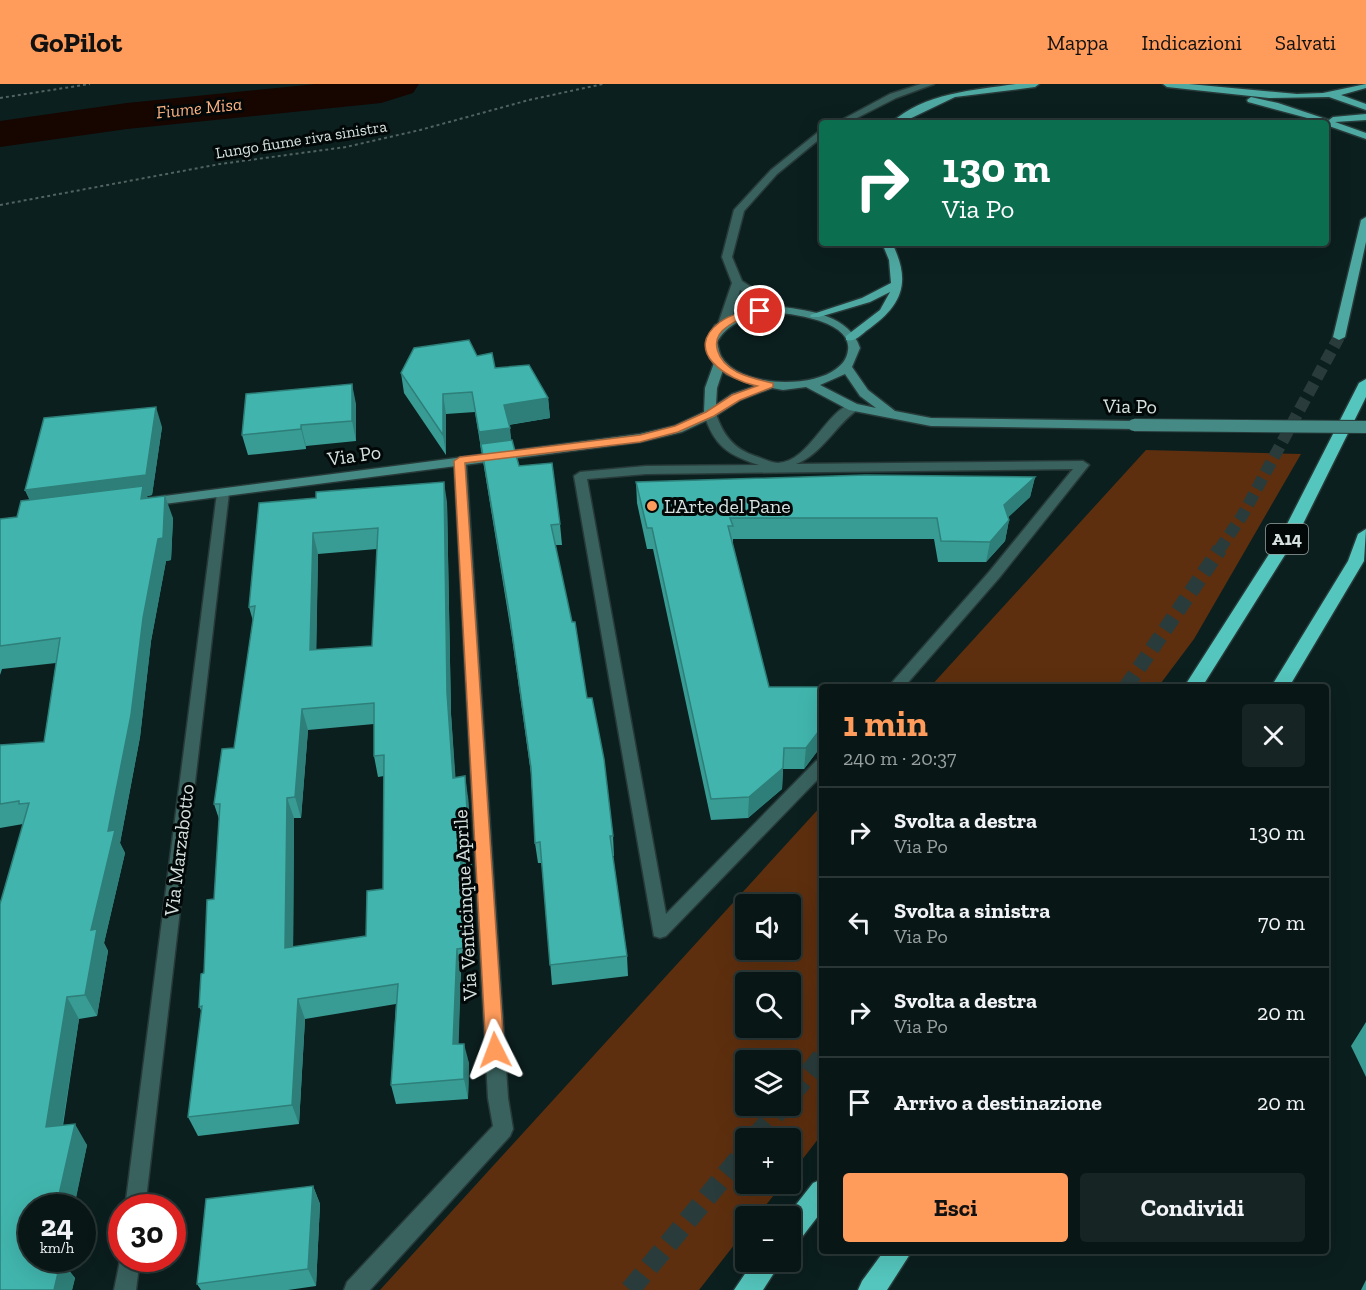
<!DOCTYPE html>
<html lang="it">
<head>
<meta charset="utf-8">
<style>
	body { margin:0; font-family:"Zilla Slab",serif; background:#162423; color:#f1f3f6; height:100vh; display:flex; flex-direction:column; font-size:22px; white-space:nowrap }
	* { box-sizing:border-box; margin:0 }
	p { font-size:20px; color:#989fa1 }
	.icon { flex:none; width:33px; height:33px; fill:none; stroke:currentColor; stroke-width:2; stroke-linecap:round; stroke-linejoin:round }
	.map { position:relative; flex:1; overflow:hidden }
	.sheet { position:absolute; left:819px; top:600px; width:510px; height:570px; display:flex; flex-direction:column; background:#081716; border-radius:6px; box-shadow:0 6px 24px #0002,0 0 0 2px #293635 }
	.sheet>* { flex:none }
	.banner { position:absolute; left:819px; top:36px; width:510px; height:126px; border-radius:6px; box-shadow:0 6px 24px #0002,0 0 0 2px #293635; background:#0b6e4f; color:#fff; overflow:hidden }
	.tools { position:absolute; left:735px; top:810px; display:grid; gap:12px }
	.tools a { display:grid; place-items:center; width:66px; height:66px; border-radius:6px; background:#081716; box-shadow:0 6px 24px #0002,0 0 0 2px #293635; font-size:30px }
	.speed { position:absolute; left:18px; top:1110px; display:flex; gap:12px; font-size:30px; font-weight:700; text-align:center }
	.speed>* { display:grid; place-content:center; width:78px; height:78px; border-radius:50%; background:#081716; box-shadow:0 6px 24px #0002,0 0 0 2px #293635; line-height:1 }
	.speed small { font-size:15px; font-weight:400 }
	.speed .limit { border:9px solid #d22; background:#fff; color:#111 }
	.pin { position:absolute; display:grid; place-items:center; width:51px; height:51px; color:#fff; margin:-26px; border:3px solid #fff; border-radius:50%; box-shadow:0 2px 6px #0007 }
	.me { position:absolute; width:66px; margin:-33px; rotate:357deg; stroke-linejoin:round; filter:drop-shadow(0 0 4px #0008) }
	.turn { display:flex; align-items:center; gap:21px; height:126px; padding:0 24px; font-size:27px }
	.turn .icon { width:78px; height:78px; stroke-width:2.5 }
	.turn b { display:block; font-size:42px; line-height:51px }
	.round { display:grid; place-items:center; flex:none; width:63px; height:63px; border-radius:6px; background:#162423 }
	.summary { display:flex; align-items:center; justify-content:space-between; height:102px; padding:0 24px }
	h1 { font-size:36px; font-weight:700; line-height:45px; color:#ff9b5b }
	.action { display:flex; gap:12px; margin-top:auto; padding:12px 24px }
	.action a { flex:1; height:69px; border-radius:6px; background:#ff9b5b; color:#111; font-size:24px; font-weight:700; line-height:69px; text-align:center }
	.action a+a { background:#162423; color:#f1f3f6 }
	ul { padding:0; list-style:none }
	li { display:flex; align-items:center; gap:18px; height:90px; padding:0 24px; border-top:2px solid #293635 }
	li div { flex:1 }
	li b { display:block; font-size:22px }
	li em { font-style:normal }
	header { display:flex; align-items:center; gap:36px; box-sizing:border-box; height:84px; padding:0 30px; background:#ff9b5b; color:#111 }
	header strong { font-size:28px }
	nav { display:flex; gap:33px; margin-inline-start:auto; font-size:21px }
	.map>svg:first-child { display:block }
	.green { fill:#5d2f0f; fill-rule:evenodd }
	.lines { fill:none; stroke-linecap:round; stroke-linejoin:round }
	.river { fill:#170500; fill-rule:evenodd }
	.primary-tunnel-far2 { stroke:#293c3b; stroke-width:12; stroke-dasharray:12 6; stroke-linecap:butt }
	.primary-tunnel-far1 { stroke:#293c3b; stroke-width:15; stroke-dasharray:15 8; stroke-linecap:butt }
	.primary-tunnel { stroke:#293c3b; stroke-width:20; stroke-dasharray:20 10; stroke-linecap:butt }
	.lane-casing { stroke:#273a39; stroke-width:3 }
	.street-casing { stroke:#273a39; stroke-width:3 }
	.secondary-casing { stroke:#273a39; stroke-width:3 }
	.primary-casing { stroke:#273a39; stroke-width:3 }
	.highway-casing { stroke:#273a39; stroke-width:3 }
	.path { stroke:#516361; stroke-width:2; stroke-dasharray:3 3; stroke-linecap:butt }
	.lane { fill:#39625e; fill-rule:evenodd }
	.street { fill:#39625e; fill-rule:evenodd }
	.secondary { fill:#458a84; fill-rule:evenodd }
	.primary { fill:#4ea9a2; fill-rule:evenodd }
	.highway { fill:#54c6bd; fill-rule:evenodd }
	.secondary-bridge-casing { stroke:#273a39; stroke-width:14; stroke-linecap:butt }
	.secondary-bridge { stroke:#458a84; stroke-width:12 }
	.wall { fill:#389c95; fill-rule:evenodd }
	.shaded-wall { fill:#2e7f79 }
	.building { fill:#41b5ad; stroke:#2e7f79; stroke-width:1.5; fill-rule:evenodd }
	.route { fill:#ff9b5b; stroke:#a6653b; stroke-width:1.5 }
	.poi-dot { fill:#ff9b5b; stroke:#020807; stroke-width:2 }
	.labels { text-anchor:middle; stroke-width:6; stroke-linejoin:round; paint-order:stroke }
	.far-street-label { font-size:16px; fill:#d6e2e0; stroke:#020807 }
	.far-water-label { font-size:18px; font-style:italic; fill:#fdb284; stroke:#020807 }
	.shield { fill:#020807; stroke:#96a19f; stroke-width:1.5 }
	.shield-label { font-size:18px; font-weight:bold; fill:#d6e2e0 }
	.street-label { font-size:20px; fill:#d6e2e0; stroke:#020807 }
	.poi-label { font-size:20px; fill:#d6e2e0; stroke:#020807; text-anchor:start }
</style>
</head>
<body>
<header>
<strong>GoPilot</strong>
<nav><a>Mappa</a><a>Indicazioni</a><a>Salvati</a></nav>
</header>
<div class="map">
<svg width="1366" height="1206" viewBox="0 0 1366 1206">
	<rect width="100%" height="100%" fill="#0b1f1e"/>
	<g class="green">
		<path d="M1146,366L1301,370L1194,555L1158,603H930Z"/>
		<path d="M822,721V1050L791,1090L790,1054H746V1100H783L757,1132H746L745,1147L699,1206H380ZM746,820H790V866H746ZM746,898H790V944H746ZM746,976H790V1022H746Z"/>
	</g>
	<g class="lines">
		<path class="river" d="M316,0H419L413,9L381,19L127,45L0,63V37L127,19Z"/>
		<path class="primary-tunnel-far2" d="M1219,466L1242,432L1339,253"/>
		<path class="primary-tunnel-far1" d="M1126,603L1220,465"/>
		<g class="primary-tunnel">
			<path d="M790,1012L822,973"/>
			<path d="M755,1054L782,1022"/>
			<path d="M630,1206L746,1066"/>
		</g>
		<g class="lane-casing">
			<g id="lane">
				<path d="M921,0H934L896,14L847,39H836L890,10Z"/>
				<path d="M822,45V53L777,90L744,127L732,173L742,197L786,226L781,229L777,228L740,206L730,240L724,243L720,242L718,240L732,199L722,173L734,126L771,86Z"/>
			</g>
		</g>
		<g class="street-casing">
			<g id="street">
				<path d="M853,319L857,320V326C835,342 822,370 796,380L1083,377L1089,381L999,494L904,603H888L989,488L1073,385L646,390L587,395L666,830L816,677L822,675V691L666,852L660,854L654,852L574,392L580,388L646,382L759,381C728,371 714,362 704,330L710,326L716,330C723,351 734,365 755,372C762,374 771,379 778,379C810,377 825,327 853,319Z"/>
				<path d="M460,373L466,377L508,1014L513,1045L510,1052L370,1206H344L347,1198L493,1042L488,1014L454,377Z"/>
				<path d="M223,405L229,409L145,1124H125L217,409Z"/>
				<path d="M122,1167V1174H140L136,1206H114Z"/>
			</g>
		</g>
		<g class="secondary-casing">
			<path id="secondary" d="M781,223C810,226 850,232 860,264L852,283L868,306L895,327L931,334L1134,337L1140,341L1134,345L931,342L849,326L806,303L783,306L772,304L740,316L714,333L682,348L640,358L149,422L142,418L149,414L640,350L674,342L704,328L705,304L714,279L710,274L706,258L715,241L738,230ZM781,229C800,231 852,239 848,266C847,274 843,280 836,285C810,305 738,303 721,272C719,268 718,262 717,258C731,233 755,233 781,229ZM723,286L726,290L756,302L732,310L716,321L717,304ZM845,290L860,312L876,324L857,320L820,301Z"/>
		</g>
		<g class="primary-casing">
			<g id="primary">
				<path d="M1016,0H1039L1035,3L955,13L901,39H891C924,9 974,6 1016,0Z"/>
				<path d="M1163,0H1189L1297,10L1323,9L1366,0V4L1341,11L1366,20V26L1329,13L1269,14L1167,3Z"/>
				<path d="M1251,13L1278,19L1329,36L1333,33L1366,30V36L1335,38L1366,49V55L1326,41V39L1248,18L1247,16Z"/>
				<path d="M1366,133V158L1345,253L1339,256L1333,253L1361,136Z"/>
				<path d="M882,159H892C912,199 902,222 866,247C860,252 855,258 846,256V252L880,226L890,208L870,218L819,233H811L810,231L862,214L891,199L889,176Z"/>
			</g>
		</g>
		<g class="highway-casing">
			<g id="highway">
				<path d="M1366,295V313L1298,450L1202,603H1184L1282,450L1359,299Z"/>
				<path d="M1366,445L1364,477L1289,603H1271L1348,477L1358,450Z"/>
				<path d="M822,1095V1127L799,1157L790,1160V1132H787L813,1099Z"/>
				<path d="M884,1167H912L887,1206H858L862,1197Z"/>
				<path d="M753,1178H781L763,1206H734Z"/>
			</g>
		</g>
		<g class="path">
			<path d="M0,14L90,0"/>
			<path d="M0,121L220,80L346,63L420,46L529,16L603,0"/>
		</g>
		<use href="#lane" class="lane"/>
		<use href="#street" class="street"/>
		<use href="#secondary" class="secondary"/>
		<use href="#primary" class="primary"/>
		<use href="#highway" class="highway"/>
		<g class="secondary-bridge-casing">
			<path id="secondary-bridge" d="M1134,341L1366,343"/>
		</g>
		<use href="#secondary-bridge" class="secondary-bridge"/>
	</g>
	<g class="wall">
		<path d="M477,272L495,284L548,314L550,334L509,341L511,357L519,382L560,440L562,461H555L587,614L613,752L614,772H613L627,872L628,892L552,901L542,779H538L535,759L531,690L512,554L475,328L446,330V371L404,309L401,289Z"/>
		<path d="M356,320V357L306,362V365L248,371L242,351Z"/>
		<path d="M162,343L152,411L147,412L148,414L173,434L171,476L166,477L151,557L140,653L120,759L125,769L104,859L108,867L97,932L79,935L63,1042L87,1061L62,1178L75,1194L72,1206H0L23,740L0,744V661L44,658L56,579L2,585L0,591V435L17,433L30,416L25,406Z"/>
		<path d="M1035,393L1030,413L1008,433L1009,436L1005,457L986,478H938L934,455H733V461L769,603H822V661L804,685H783L782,705L748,734L711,736L653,465H647L637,419L636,398Z"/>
		<path d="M447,418L451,630L455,693L468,713L472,781L464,782L469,884L461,885L458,960L469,979L468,1015L396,1020L391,1001L396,920L305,935L299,1040L198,1052L188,1033L202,928L199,923L214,815L219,735L214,720L234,664L253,537L249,523L259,419ZM377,465L372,562L316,566L318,470ZM374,640V672L378,693L384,692L383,805L366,852L293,863L294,734H301L308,646Z"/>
		<path d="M1366,938V993L1351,962Z"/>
		<path d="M313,1102L320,1120L316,1202L288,1206H201L197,1200Z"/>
		<path d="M1366,1196V1206H1361Z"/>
	</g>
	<g class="shaded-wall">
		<path d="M352,300L356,320V357L352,337Z"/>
		<path d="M443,310L446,330V371L443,351Z"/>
		<path d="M548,314L550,334L506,341L504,321Z"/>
		<path d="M156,323L162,343L152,411L147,412L151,424L34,426L25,406Z"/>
		<path d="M301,341L306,362V365L301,345Z"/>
		<path d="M510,344L512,364L481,368L479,348Z"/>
		<path d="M1035,393L1030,413L1000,441L1004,421Z"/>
		<path d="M444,398L447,418L451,630L457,714L453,694L447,609Z"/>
		<path d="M165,412L173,434L171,476L166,477L151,557L140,653L120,759L125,769L104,859L108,867L97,932L85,911L91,846L143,534Z"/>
		<path d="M1009,436L1005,457L986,478L990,458Z"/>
		<path d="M313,449L318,470L316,587L310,566Z"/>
		<path d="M302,625L308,646L301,734L295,713Z"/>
		<path d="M822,643V661L804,685L806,664Z"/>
		<path d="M783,684L782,705L748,734L749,713Z"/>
		<path d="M465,692L468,713L472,781L469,761Z"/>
		<path d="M287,714L294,734L293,884L285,864Z"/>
		<path d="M460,762L464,782L469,884L465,864Z"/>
		<path d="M457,865L461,885L458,980L453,960Z"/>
		<path d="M67,913L79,935L59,1063L46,1043Z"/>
		<path d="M298,915L305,935L299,1040L292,1021Z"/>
		<path d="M464,960L469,979L468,1015L464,995Z"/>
		<path d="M75,1040L87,1061L74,1124H56Z"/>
		<path d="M313,1102L320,1120L316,1202L308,1185Z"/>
		<path d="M45,1174H63L62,1178L75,1194L72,1206H54L44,1177Z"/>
	</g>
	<g class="building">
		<path d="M469,256L477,272L492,269L495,284L529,281L548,314L504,321L510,344L479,348L472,308L443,310V351L401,289L414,264Z"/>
		<path d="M352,300V337L301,341V345L242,351L246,310Z"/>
		<path d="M156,323L146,391L25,406L44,334Z"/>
		<path d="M512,356L519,382L552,379L560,440L551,441L572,538H575L587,614H592L604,675L613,752H610L627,872L550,881L540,758L535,759L531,684L510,534L481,360Z"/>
		<path d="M866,391L1035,393L1004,421L1009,436L990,458L941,457L937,434H730L733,442H728L769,603H823H822V643L806,664H784L783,684L749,713L711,715L652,444H647L636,398Z"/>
		<path d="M444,398L447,609L453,694L465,692L469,761L460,762L465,864L457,865L453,960H464V995L391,1001L398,900L298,915L292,1021L188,1033L202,922L199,923L201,890L204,889L207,816L214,815L220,720H214L222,665L234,664L255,522L249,523L259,419L316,414V408ZM378,444L372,562L310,566L313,449ZM374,619V672L384,671L383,805L367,807L366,852L285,864L287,714L295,713L302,625Z"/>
		<path d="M143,402L141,415L165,412L163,454L158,455L143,534L131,631L108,747L115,746L91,846L97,845L85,911L67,913L46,1043L75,1040L56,1124H32V1174H45L44,1177L61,1176L54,1206H0V820L29,719L19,720V717L0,720V661L44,658L60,554L0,562V435L17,433L21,417Z"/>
		<path d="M313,1102L308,1185L197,1200L206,1115Z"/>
	</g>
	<path class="route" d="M760,224L765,227L763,229C751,232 739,234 728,242C707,256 718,278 737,288C749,294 760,296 773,299V303L740,316L714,332L678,348L640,358L465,379L504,966L501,971L495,974L489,971L486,966L454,377L460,373L640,351L675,342L706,328L732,311L757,302C728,296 681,267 720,238C731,230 746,227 760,224Z"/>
	<circle class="poi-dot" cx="652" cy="422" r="6"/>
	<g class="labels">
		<g class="far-street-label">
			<text transform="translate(301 55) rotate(-9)" y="6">Lungo fiume riva sinistra</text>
		</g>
		<g class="far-water-label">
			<text transform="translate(199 24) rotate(-6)" y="6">Fiume Misa</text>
		</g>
		<rect class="shield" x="1266" y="440" width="42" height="30" rx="4.5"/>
		<g class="shield-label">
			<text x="1287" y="461">A14</text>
		</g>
		<g class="street-label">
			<text transform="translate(1130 322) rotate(1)" y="7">Via Po</text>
			<text transform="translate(354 371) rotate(-8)" y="7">Via Po</text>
			<text transform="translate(179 766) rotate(-83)" y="7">Via Marzabotto</text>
			<text transform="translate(465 821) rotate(-93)" y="7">Via Venticinque Aprile</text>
		</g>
		<g class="poi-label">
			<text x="664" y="429">L'Arte del Pane</text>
		</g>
	</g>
</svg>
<div class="tools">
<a><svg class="icon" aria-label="sound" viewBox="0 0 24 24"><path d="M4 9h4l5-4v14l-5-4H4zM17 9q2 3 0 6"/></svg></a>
<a><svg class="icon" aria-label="search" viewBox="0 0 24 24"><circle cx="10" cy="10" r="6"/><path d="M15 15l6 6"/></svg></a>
<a><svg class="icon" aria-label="layers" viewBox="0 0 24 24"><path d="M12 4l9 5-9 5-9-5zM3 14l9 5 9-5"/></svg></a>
<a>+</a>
<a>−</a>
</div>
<div class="speed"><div>24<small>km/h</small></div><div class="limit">30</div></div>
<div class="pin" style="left:760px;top:227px;background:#d93025"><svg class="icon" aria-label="arrive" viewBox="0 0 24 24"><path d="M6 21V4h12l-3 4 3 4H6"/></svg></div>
<svg class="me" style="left:495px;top:966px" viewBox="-20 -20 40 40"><path d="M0-17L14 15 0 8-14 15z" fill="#ff9b5b" stroke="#fff" stroke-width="4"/></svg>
<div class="banner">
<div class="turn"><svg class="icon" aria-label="right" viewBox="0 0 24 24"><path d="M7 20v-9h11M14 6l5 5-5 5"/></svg><div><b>130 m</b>Via Po</div></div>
</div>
<section class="sheet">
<div class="summary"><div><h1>1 min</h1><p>240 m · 20:37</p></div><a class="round"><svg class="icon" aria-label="close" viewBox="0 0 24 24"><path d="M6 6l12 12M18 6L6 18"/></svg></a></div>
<ul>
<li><svg class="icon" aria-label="right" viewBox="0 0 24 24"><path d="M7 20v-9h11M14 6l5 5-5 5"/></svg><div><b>Svolta a destra</b><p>Via Po</p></div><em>130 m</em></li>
<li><svg class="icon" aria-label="left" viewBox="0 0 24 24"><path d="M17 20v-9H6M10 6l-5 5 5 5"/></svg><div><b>Svolta a sinistra</b><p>Via Po</p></div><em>70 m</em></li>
<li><svg class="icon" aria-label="right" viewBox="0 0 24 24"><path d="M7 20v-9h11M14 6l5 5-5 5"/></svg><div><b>Svolta a destra</b><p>Via Po</p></div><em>20 m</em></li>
<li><svg class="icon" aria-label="arrive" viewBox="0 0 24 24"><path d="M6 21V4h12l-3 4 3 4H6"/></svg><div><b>Arrivo a destinazione</b></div><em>20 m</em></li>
</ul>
<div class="action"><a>Esci</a><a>Condividi</a></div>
</section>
</div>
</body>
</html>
